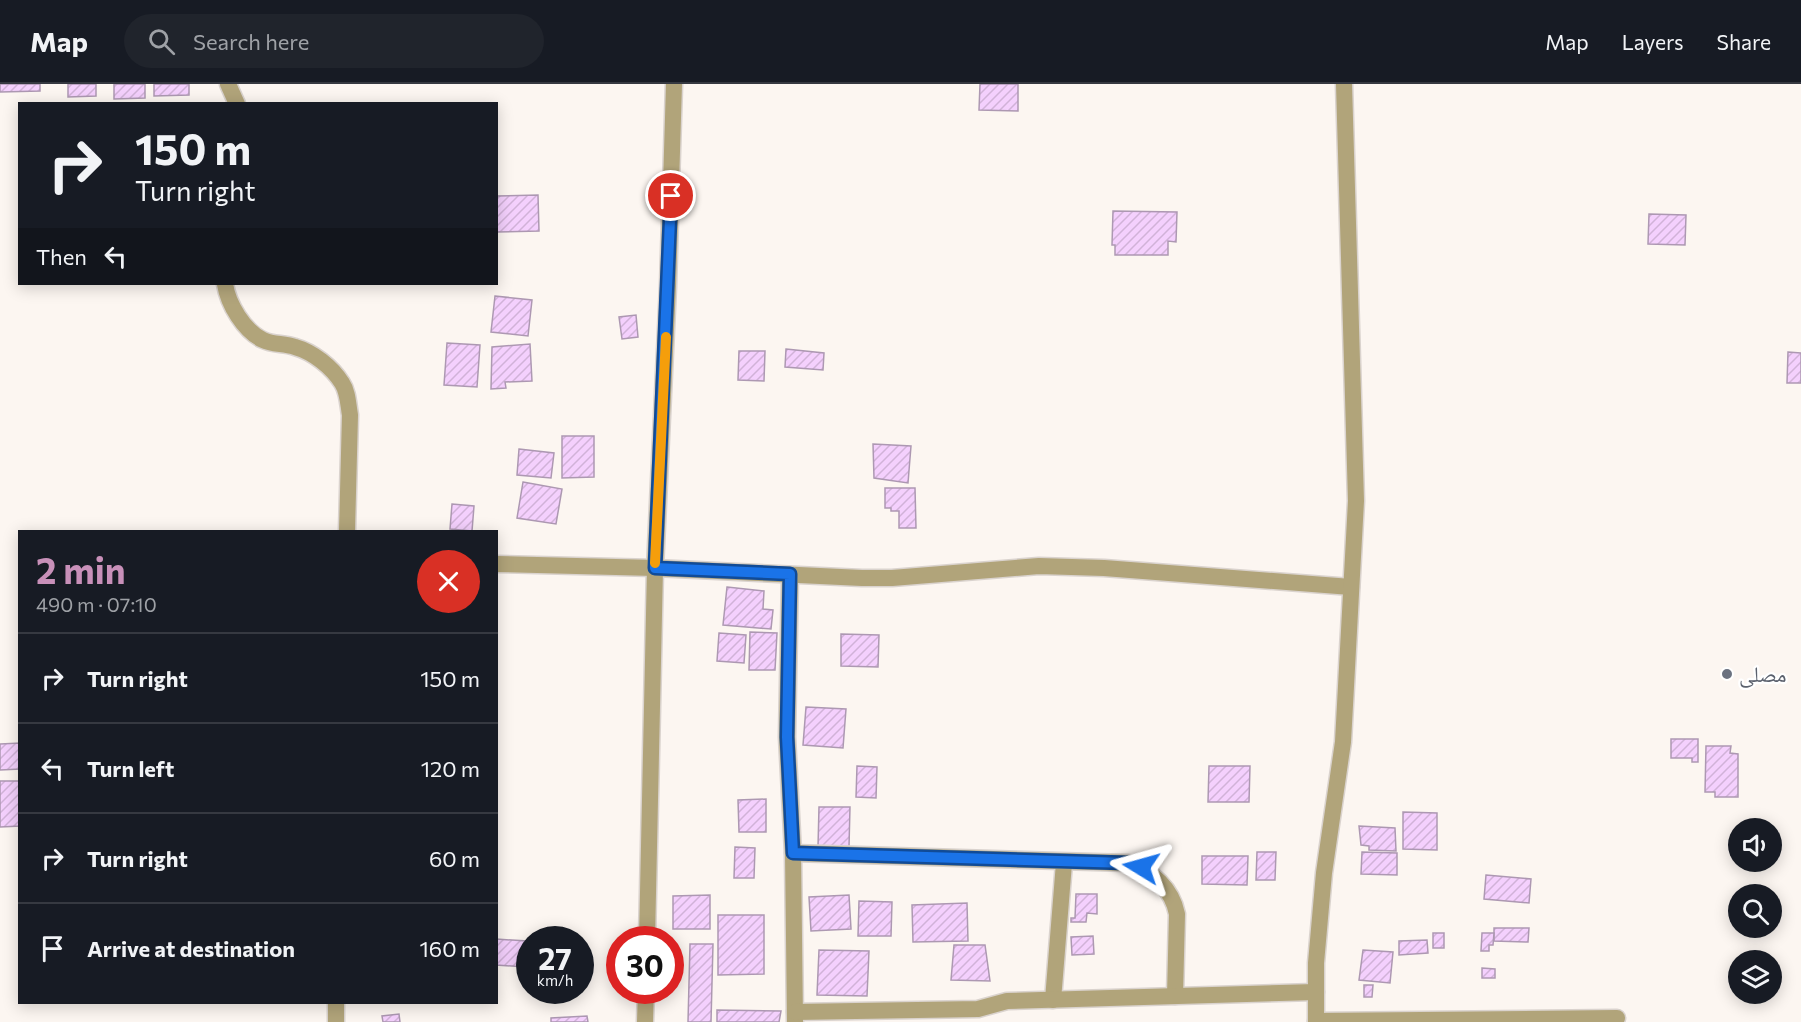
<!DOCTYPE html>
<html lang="en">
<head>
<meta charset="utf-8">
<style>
	body { margin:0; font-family:Commissioner,"Noto Naskh Arabic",sans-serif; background:#20242c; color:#f1f3f6; height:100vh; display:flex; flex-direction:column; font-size:22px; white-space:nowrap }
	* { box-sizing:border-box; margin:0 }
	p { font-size:20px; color:#9ea1a6 }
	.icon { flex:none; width:33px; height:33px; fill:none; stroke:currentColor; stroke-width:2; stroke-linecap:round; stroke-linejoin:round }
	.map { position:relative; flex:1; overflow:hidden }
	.sheet { position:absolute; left:18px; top:446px; width:480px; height:474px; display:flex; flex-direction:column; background:#171b24; border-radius:0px; box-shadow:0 3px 15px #0003 }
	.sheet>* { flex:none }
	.hud { position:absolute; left:18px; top:18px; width:480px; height:183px; border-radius:0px; box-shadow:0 3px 15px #0003; background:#171b24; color:#f1f3f6; overflow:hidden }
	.tools { position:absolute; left:1728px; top:734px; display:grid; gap:12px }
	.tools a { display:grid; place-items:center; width:54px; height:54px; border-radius:50%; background:#171b24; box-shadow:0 3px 15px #0003; font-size:30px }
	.speed { position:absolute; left:516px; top:842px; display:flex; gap:12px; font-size:30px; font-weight:700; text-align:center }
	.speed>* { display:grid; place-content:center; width:78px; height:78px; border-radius:50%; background:#171b24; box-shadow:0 3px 15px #0003; line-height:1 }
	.speed small { font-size:15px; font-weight:400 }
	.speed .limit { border:9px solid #d22; background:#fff; color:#111 }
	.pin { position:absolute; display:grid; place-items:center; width:51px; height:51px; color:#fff; margin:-26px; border:3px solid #fff; border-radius:50%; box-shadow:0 2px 6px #0007 }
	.me { position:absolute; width:66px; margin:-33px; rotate:278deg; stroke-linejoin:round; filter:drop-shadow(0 0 4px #0008) }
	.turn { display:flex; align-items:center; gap:21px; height:126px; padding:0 18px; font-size:27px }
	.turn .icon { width:78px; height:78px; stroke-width:2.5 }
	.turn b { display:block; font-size:42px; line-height:51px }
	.then { display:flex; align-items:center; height:57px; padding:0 18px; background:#0003; gap:12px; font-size:22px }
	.round { display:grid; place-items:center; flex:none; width:63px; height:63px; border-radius:32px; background:#20242c }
	.overview { display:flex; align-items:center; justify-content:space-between; height:102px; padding:0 18px }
	h1 { font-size:36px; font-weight:700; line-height:45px; color:#c890b9 }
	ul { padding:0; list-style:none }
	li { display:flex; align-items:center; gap:18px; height:90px; padding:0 18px; border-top:2px solid #363941 }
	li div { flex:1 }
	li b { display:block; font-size:22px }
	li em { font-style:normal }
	header { display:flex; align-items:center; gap:36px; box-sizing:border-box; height:84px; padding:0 30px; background:#171b24; border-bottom:2px solid #363941 }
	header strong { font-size:28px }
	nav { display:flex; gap:33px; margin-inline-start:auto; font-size:21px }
	.search { width:420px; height:54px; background:#20242c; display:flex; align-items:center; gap:15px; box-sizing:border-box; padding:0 21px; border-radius:33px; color:#9ea1a6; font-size:22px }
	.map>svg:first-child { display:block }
	.building { fill:url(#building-hatch); stroke:#ad98b2; stroke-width:1.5 }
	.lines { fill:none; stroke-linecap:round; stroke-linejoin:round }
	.minor-casing { stroke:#dad3ce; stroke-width:19 }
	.minor { stroke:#b1a47a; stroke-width:16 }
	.route-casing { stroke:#114b97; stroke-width:15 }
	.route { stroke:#1a73e8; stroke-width:10 }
	.slow { stroke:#f59e0b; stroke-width:10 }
	.worship-dot { fill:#6b7280; stroke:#fff; stroke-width:2 }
	.labels { text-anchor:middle; stroke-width:4.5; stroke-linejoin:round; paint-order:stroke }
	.worship-label { font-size:22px; fill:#5b616d; stroke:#fff; text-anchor:start }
</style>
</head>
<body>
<header>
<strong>Map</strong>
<div class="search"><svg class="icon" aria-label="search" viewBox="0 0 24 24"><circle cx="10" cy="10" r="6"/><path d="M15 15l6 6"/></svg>Search here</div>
<nav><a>Map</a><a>Layers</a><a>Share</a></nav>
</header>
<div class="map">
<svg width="1801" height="938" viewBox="0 0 1801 938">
	<defs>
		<pattern id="building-hatch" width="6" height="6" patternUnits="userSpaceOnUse" patternTransform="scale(1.5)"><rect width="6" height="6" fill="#f4d0fd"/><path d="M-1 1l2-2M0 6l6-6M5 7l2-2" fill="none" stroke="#d1b2d8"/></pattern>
	</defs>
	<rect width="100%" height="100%" fill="#fcf6f1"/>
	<g class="building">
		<path d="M0,0H40V7L0,8Z"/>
		<path d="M68,0H96V12L68,13Z"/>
		<path d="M114,0H145V14L114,15Z"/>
		<path d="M154,0H189V11L154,12Z"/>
		<path d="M980,0H1018V27L979,26Z"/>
		<path d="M538,111L539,147L497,148L496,112Z"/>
		<path d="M1113,127L1177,128L1176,158L1168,157V171H1115V161H1112Z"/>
		<path d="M1649,130L1686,131L1685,161L1648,160Z"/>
		<path d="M495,212L532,216L528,252L491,248Z"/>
		<path d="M636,231L638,253L622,255L619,233Z"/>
		<path d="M447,259L480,261L477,303L444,301Z"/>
		<path d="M530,260L532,297L505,298L506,304L491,305L492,263Z"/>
		<path d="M786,265L824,269L823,286L785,283Z"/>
		<path d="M739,267H765L764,297L738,296Z"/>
		<path d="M1788,268L1801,269V299H1787Z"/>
		<path d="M562,352H594V393L562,394Z"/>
		<path d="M873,360L911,362L908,399L874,394Z"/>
		<path d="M519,365L554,369L551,394L517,391Z"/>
		<path d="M523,398L562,405L556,440L517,434Z"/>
		<path d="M885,404H915L916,444H899V427H891V424H885Z"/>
		<path d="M452,420L474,422L472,447L450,445Z"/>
		<path d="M727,503L764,507L763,525L773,526L771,545L723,541Z"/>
		<path d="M750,548L777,549L775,586H749Z"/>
		<path d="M719,549L746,551L744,579L717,577Z"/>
		<path d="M841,550L879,551L878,583L841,582Z"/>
		<path d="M806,623L846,625L843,664L803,661Z"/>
		<path d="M1671,655H1698V678H1692V674H1671Z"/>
		<path d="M20,659V685L0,686V660Z"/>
		<path d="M1706,662H1731L1730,669L1738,670V713H1715V708H1705Z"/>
		<path d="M857,682L877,683L876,714L856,713Z"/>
		<path d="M1209,682H1250L1249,718H1208Z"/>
		<path d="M0,697H20V742L0,743Z"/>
		<path d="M766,715V748H739L738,716Z"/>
		<path d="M819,723H850L849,763H818Z"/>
		<path d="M1403,728L1437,729V766L1403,765Z"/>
		<path d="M1359,742L1395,744L1396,767L1369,766V762L1361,761Z"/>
		<path d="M735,763L755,764L754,794H734Z"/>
		<path d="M1257,768H1276L1275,796H1256Z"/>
		<path d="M1362,768L1397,769V791L1361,790Z"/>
		<path d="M1202,772H1248L1247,801L1202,800Z"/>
		<path d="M1486,791L1531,795L1529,819L1484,815Z"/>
		<path d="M1076,810H1097V830L1087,829L1086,838H1071V834H1075Z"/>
		<path d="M710,811V845H673V812Z"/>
		<path d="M849,811L851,845L811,847L809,813Z"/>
		<path d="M859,817L892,818L891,852H858Z"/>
		<path d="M967,819L968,857L913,858L912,821Z"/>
		<path d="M718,831H764V890L718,891Z"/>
		<path d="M1494,844H1529L1528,858L1494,857Z"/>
		<rect x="1433" y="849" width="11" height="15"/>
		<path d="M1482,849H1494L1493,861H1489V867H1481Z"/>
		<path d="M1093,852L1094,870L1072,871L1071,853Z"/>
		<path d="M496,855L527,857L525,883L496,881Z"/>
		<path d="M1427,856L1428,869L1399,871V857Z"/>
		<path d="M690,860H713L711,938H688Z"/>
		<path d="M954,861H985L990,897L951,896Z"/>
		<path d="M819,866L869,867L867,912L817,911Z"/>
		<path d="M1363,866L1393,868L1390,899L1359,896Z"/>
		<path d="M1482,884L1495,885V894H1482Z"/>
		<path d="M1364,901H1373L1372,913H1364Z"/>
		<path d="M717,926L781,927L779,938H717Z"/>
		<path d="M399,930L400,938H383L382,932Z"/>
		<path d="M587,932L588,938H551V934Z"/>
	</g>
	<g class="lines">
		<g class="minor-casing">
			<g id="minor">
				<path d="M228,0L237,20"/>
				<path d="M225,200C228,220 244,247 263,256C273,261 284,259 295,263C313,268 332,283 342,299C348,308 348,320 350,331L347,447"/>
				<path d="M496,480L655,484L862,494H892L1039,482L1104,484L1351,503"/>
				<path d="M790,491L787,653L793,769L795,937"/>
				<path d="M793,769L1128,779C1153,787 1172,805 1177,830L1175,912"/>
				<path d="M647,855L655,484L668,202L674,0"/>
				<path d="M1053,916L1064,779"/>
				<path d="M795,928L978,925L1007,917L1316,908"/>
				<path d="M1316,937L1617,934"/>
				<path d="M336,938V918"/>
				<path d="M645,938L646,906"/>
				<path d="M1316,938V879L1324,789L1343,658L1356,417L1344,0"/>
			</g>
		</g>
		<use href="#minor" class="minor"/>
	</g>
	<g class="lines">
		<g class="route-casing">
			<path id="route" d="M671,112L655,484L790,490L787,653L793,769L1128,779L1141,783"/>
		</g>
		<use href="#route" class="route"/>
		<path class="slow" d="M655,479L666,253"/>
	</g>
	<circle class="worship-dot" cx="1727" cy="590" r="6"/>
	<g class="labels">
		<g class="worship-label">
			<text x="1739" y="598">مصلى</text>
		</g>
	</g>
</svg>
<div class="tools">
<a><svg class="icon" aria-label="sound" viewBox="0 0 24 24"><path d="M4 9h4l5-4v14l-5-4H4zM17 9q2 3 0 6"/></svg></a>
<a><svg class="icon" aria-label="search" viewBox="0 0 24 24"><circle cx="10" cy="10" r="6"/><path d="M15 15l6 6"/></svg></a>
<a><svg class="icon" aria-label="layers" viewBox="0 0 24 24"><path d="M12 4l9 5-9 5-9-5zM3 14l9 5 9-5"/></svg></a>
</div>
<div class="speed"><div>27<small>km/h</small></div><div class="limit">30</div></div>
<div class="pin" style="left:671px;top:112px;background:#d93025"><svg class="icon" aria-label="arrive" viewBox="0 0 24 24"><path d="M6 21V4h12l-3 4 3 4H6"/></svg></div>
<svg class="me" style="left:1141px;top:783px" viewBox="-20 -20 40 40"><path d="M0-17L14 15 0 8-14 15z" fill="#1a73e8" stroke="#fff" stroke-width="4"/></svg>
<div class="hud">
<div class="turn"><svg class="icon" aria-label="right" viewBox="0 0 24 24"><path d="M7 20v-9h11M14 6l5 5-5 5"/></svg><div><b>150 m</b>Turn right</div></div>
<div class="then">Then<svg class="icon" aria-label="left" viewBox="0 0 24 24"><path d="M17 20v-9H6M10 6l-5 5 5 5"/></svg></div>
</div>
<section class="sheet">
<div class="overview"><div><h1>2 min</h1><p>490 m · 07:10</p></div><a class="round" style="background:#d93025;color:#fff"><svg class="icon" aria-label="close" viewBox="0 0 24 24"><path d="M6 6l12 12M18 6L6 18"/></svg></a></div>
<ul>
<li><svg class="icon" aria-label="right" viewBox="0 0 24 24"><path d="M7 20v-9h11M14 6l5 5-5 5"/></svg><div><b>Turn right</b></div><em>150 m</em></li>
<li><svg class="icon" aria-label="left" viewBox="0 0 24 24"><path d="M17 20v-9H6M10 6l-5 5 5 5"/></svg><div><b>Turn left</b></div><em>120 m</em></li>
<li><svg class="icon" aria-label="right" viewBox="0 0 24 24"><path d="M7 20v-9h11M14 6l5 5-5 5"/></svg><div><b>Turn right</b></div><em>60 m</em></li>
<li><svg class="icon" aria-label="arrive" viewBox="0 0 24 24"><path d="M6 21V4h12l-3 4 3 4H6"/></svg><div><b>Arrive at destination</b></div><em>160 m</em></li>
</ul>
</section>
</div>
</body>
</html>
